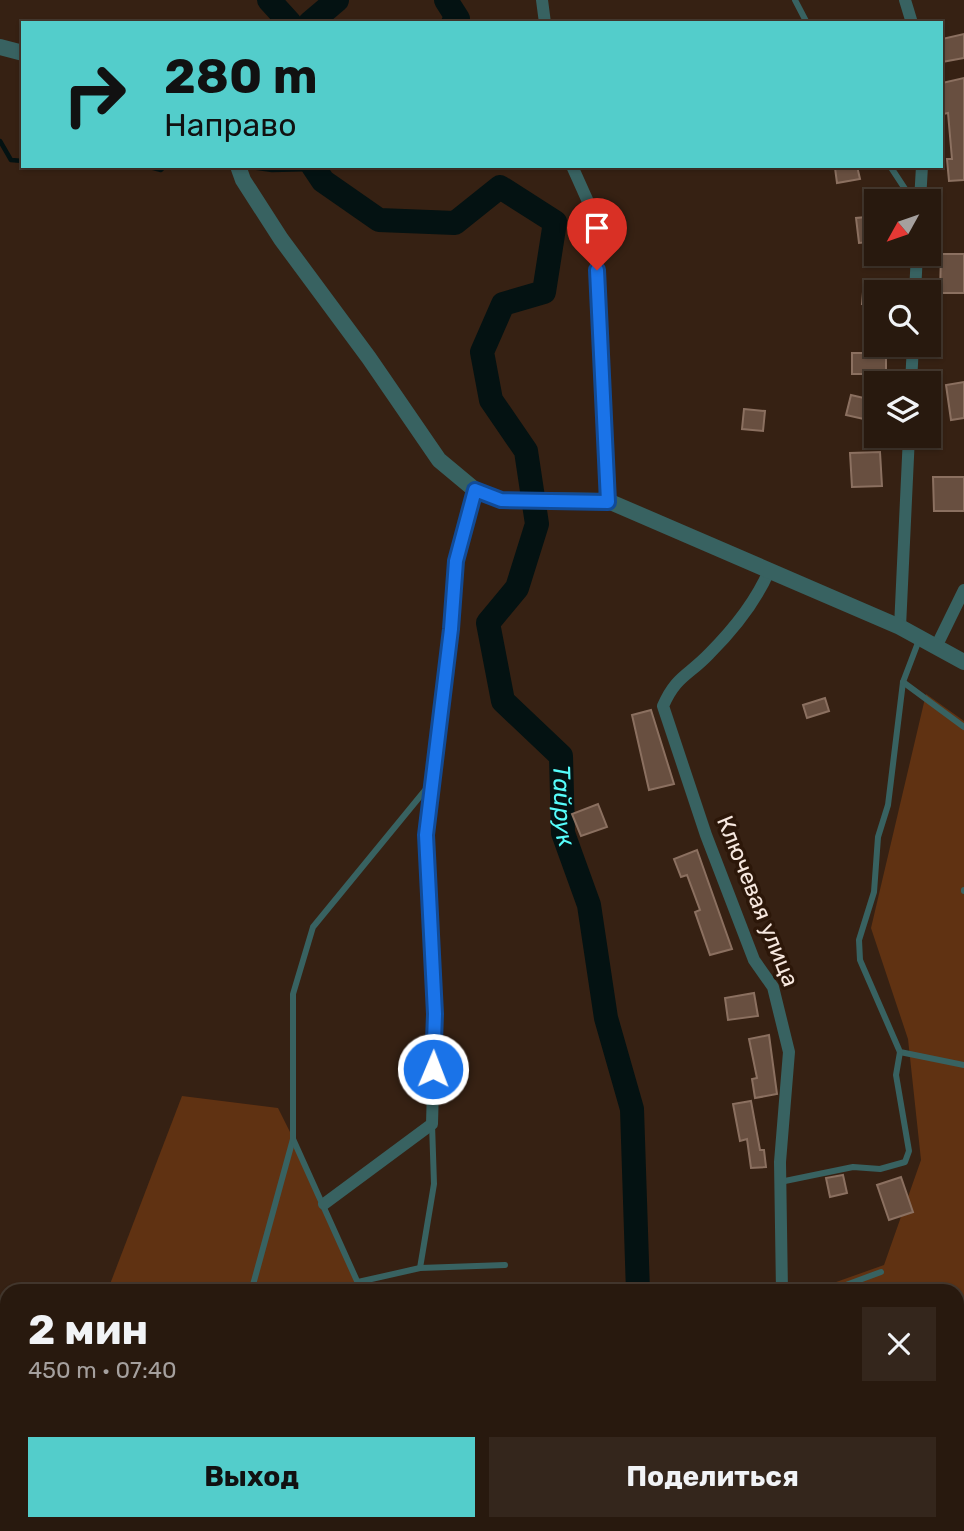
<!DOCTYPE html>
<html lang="ru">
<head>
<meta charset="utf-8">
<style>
	body { margin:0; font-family:Rubik,sans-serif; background:#34261c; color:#f1f3f6; height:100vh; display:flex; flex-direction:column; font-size:26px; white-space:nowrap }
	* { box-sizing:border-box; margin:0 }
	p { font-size:23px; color:#a5a09e }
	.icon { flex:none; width:38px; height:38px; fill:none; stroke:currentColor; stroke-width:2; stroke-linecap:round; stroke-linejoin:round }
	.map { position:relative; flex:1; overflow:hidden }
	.drawer { position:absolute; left:0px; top:1284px; width:964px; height:247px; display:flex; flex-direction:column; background:#28190e; border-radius:21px 21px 0 0; box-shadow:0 2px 5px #0004,0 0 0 2px #44382e }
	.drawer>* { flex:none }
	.guide { position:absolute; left:21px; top:21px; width:922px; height:147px; border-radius:0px; box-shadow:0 2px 5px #0004,0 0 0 2px #44382e; background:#53cdcb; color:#111; overflow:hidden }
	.needle { width:46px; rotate:230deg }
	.buttons { position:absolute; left:864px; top:189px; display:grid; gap:14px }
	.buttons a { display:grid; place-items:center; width:77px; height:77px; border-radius:0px; background:#28190e; box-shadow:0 2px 5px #0004,0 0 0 2px #44382e; font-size:35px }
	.pin { position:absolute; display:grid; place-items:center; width:60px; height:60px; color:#fff; margin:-72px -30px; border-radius:50% 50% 50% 0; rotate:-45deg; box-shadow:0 0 7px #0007 }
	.pin .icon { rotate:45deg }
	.me { position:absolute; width:77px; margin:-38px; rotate:1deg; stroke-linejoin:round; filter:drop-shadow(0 0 5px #0008) }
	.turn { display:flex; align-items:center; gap:24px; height:147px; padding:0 28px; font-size:32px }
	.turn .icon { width:91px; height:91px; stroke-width:2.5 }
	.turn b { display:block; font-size:49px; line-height:60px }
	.round { display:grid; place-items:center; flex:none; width:74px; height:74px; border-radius:0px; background:#34261c }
	.headline { display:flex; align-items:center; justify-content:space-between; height:119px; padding:0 28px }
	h1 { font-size:42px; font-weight:700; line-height:52px }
	.button { display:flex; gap:14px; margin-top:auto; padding:14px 28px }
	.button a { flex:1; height:80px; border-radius:0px; background:#53cdcb; color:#111; font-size:28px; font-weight:700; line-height:80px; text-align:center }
	.button a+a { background:#34261c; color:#f1f3f6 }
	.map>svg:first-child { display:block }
	.green { fill:#603212 }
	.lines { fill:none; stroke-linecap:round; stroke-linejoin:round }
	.stream { stroke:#041212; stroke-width:4.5 }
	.river { stroke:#041212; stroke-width:24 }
	.building { fill:#684f40; stroke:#8b7060; stroke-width:2 }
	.service { stroke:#386261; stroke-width:6 }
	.minor { stroke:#386261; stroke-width:12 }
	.tertiary { stroke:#386261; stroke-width:16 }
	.route-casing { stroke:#114b97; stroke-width:18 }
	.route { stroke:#1a73e8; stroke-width:12 }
	.labels { text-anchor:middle; stroke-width:7; stroke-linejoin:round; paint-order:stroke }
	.street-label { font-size:23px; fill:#f7e8df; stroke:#2c1709 }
	.water-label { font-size:24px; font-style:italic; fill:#56fdfb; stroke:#2c1709 }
</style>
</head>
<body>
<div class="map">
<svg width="964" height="1531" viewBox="0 0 964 1531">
	<rect width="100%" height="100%" fill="#362113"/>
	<g class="green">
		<path d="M926,694L964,721V1531H816L815,1524H957V1292H808L884,1265L921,1160L908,1039L871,928Z"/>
		<path d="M182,1096L278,1108L313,1178L362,1292H107Z"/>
		<path d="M7,1501V1524H622V1531H0V1514Z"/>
	</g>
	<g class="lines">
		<g class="stream">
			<path d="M0,141L11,160L23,161"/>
			<path d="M146,166L161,170L165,166"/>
			<path d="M243,166L272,170L313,169"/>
		</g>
		<g class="river">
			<path d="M269,0L290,23"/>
			<path d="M446,0L458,19L453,23"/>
			<path d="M310,23L337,0"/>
			<path id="s1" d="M313,166L323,181L379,220L455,223L500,187L555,222L544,292L503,304L482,352L491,400L526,451L537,524L517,588L488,623L503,701L561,756L563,833L589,905L606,1018L632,1109L638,1292"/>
			<path d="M653,1524L655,1531"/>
		</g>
	</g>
	<g class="building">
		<path d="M964,34V58L942,62V39Z"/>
		<path d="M964,78V180L949,181L947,159H952L948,113L943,114L942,107V83Z"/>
		<path d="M857,166L860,179L837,183L835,168Z"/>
		<path d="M877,216V241L859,243L856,218Z"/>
		<path d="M941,254H964V293H940Z"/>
		<path d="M864,280L892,282V292H877V305L862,304Z"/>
		<rect x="852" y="353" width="34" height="21"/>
		<path d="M964,382V418L951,420L946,385Z"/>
		<path d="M851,395L877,401V422L846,415Z"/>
		<path d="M744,409L765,411L763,431L742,429Z"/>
		<path d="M880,452L882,486L852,487L850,453Z"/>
		<path d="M933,477H964V511H934Z"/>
		<path d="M825,698L829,711L807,718L803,705Z"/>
		<path d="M651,710L674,784L649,790L632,715Z"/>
		<path d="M598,804L607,827L581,836L572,814Z"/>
		<path d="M697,850L732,949L710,955L695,912L700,910L687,875L681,877L674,859Z"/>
		<path d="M754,993L758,1016L728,1020L725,998Z"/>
		<path d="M769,1035L777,1094L755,1098L752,1079L757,1078L749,1039Z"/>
		<path d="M751,1101L760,1150H764L766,1167L751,1168L747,1139L740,1141L733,1104Z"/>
		<path d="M843,1175L847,1193L830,1197L826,1178Z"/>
		<path d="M901,1177L913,1212L889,1220L877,1185Z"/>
	</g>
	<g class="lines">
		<g class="service">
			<path d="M795,0L807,23"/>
			<path d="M890,166L913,201"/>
			<path d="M919,640L903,682L888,805L878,837L874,892L859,940L860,960L900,1052L964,1065"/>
			<path d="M903,682L964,727"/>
			<path d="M964,891V890"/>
			<path d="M780,1182L853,1167L880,1169L905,1162L909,1151L896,1075L900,1052"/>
			<path d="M420,1268L434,1184L432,1124"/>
			<path d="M358,1282L420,1268L505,1265"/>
			<path d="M251,1292L293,1139"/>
			<path d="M362,1292L293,1139V994L313,927L431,783"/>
			<path d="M827,1292L881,1272"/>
			<path d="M859,1524L920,1531"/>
			<path d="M0,1530L28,1531"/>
			<path d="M53,1531L81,1524"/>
			<path d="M401,1531L402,1524"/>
		</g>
		<g class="minor">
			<path d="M542,0L545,23"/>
			<path d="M905,0L912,23"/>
			<path d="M572,166L594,215L608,501"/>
			<path d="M920,201L922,166"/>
			<path d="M915,292L917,254"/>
			<path d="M911,383L913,345"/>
			<path d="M769,571C756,601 732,631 709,654C688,676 676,676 663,706L706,835L754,960L773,987L789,1052L780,1162L782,1292"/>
			<path d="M900,627L909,436"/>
			<path d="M937,645L964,590"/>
			<path d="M324,1204L432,1124L435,1015L426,835L451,629L456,561L475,490"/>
			<path d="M812,1524L813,1531"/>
		</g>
		<g class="tertiary">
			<path d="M0,47L23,53"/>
			<path d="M238,166L243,180L281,239L369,358L439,460L475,490L501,500L608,501L900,627L964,662"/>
		</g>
	</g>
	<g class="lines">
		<g class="route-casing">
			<path id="route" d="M433,1069L435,1014L426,835L451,629L456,561L475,490L501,500L608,502L597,270"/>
		</g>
		<use href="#route" class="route"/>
	</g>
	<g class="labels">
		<g class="street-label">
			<text transform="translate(758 901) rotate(68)" y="8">Ключевая улица</text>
		</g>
		<g class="water-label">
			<text dy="8" stroke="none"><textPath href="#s1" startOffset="957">Тайрук</textPath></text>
		</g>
	</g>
</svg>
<div class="buttons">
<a><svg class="needle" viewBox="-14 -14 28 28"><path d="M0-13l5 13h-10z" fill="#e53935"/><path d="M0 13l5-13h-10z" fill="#a5a09e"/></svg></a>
<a><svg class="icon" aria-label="search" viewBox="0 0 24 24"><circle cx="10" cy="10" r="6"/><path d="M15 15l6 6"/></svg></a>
<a><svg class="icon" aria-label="layers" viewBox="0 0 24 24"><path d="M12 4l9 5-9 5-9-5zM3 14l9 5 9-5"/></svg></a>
</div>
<div class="pin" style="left:597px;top:270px;background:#d93025"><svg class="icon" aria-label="arrive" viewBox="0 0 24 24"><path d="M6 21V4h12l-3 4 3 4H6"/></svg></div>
<svg class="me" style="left:433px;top:1069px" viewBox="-20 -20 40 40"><circle r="17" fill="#1a73e8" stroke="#fff" stroke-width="3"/><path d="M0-11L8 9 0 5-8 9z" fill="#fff"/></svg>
<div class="guide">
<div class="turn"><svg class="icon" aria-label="right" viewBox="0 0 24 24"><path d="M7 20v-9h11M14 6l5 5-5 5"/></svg><div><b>280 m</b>Направо</div></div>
</div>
<section class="drawer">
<div class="headline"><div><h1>2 мин</h1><p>450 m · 07:40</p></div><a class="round"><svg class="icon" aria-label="close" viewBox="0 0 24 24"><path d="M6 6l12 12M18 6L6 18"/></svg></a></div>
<div class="button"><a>Выход</a><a>Поделиться</a></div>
</section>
</div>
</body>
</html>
